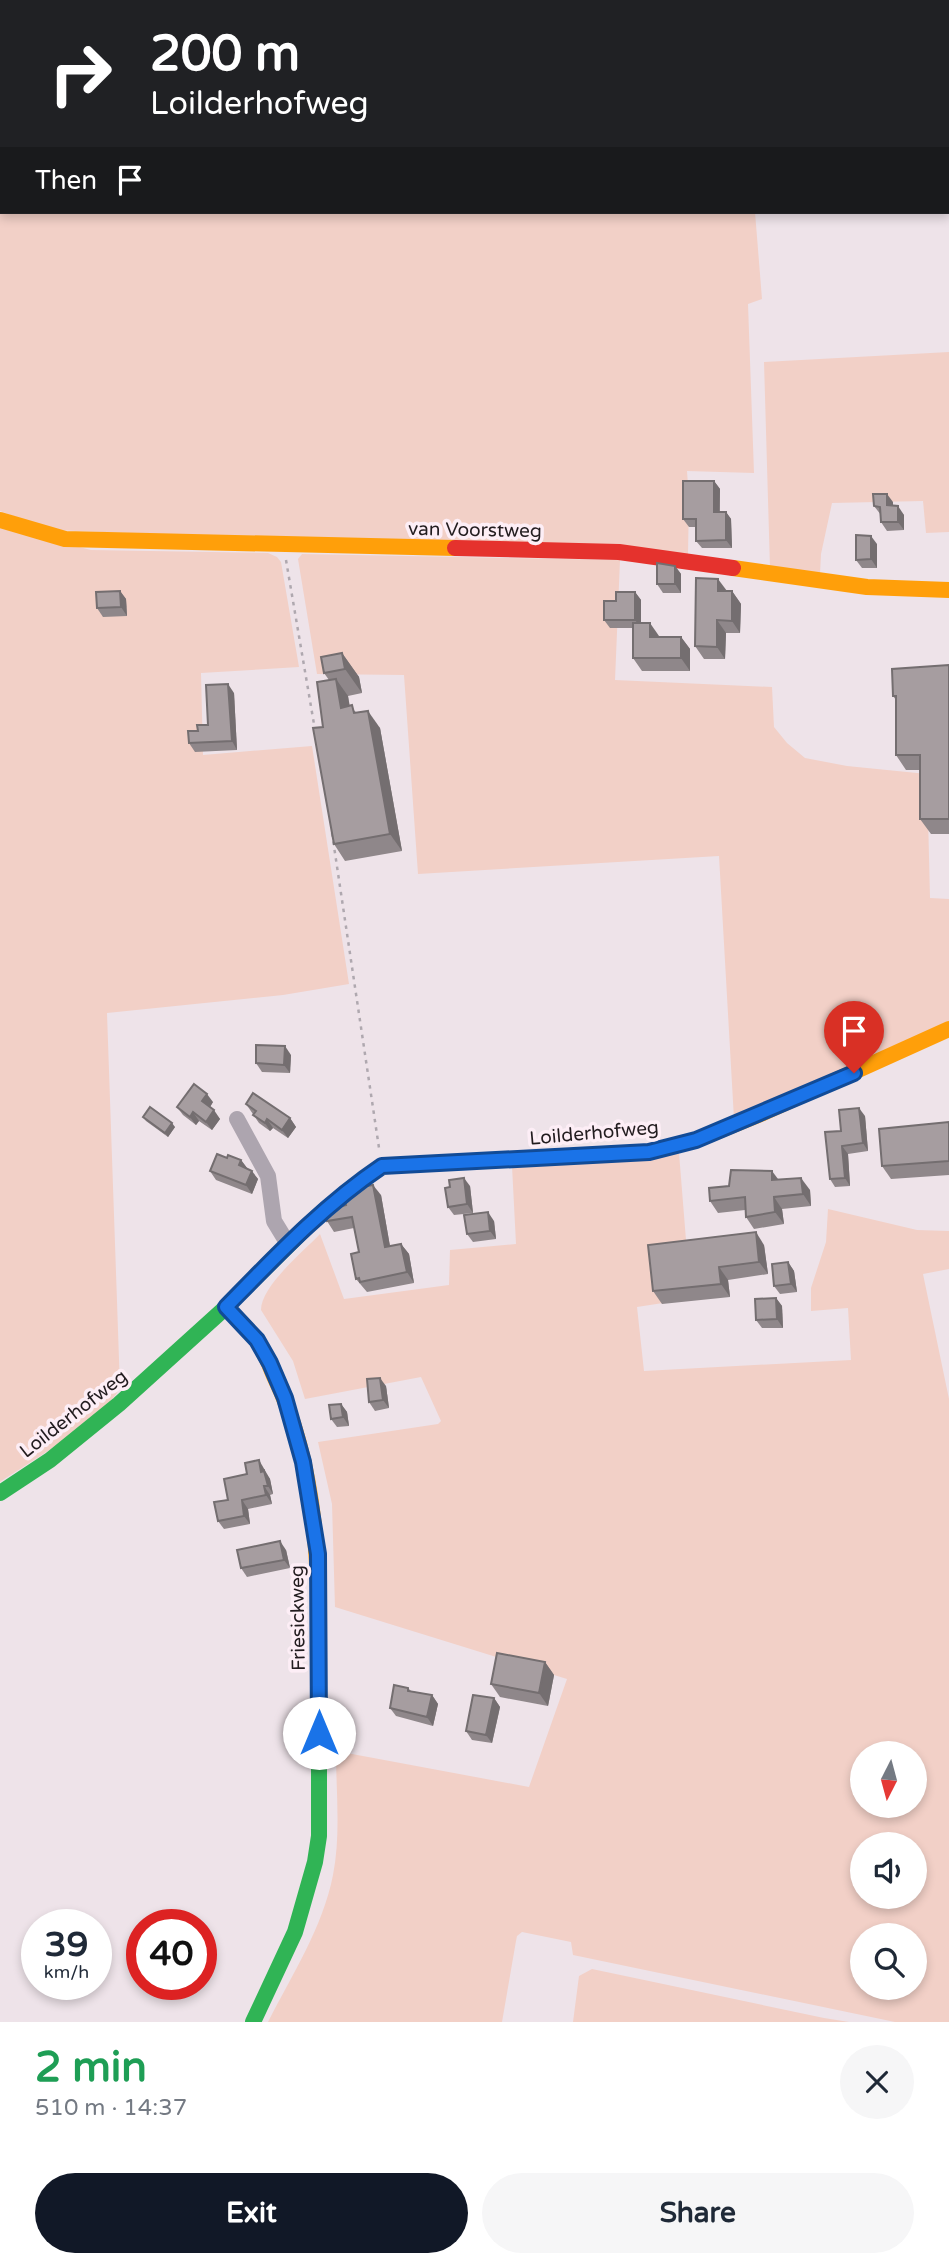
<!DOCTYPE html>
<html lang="en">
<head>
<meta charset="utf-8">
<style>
	body { margin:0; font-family:"Varela Round",sans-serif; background:#f6f6f7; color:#1f2937; height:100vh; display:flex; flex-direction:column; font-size:26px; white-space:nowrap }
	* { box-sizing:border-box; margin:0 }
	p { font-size:23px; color:#747a83 }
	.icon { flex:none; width:38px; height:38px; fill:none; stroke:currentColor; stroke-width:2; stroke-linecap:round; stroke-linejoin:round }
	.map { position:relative; height:2022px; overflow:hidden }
	.drawer { display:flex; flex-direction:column; background:#fff; flex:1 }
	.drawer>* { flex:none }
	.guide { position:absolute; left:0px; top:0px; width:950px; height:214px; box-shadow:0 4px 10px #0003; background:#202124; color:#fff; overflow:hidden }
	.needle { width:46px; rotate:186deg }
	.controls { position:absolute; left:850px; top:1741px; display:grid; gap:14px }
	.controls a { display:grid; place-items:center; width:77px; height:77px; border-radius:50%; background:#fff; box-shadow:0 4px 10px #0003; font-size:35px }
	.speed { position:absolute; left:21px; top:1909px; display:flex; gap:14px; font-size:35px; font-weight:700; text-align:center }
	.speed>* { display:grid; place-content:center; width:91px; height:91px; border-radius:50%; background:#fff; box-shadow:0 4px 10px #0003; line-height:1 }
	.speed small { font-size:18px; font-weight:400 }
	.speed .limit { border:10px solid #d22; background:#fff; color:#111 }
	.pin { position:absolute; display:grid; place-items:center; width:60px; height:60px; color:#fff; margin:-72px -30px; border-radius:50% 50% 50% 0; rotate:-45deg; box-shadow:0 0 7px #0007 }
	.pin .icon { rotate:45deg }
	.me { position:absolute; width:77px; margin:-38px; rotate:0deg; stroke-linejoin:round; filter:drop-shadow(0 0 5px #0008) }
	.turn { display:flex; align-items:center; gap:24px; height:147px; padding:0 35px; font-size:32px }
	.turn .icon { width:91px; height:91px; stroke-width:2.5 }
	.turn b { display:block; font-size:49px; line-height:60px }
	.then { display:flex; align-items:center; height:66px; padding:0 35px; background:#0003; gap:14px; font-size:26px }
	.round { display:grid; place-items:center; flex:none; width:74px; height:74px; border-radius:37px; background:#f6f6f7 }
	.headline { display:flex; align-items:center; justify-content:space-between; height:119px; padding:0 35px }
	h1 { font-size:42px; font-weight:700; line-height:52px; color:#1e9e55 }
	.action { display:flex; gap:14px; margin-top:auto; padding:14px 35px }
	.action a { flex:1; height:80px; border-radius:42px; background:#111827; color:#fff; font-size:28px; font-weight:700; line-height:80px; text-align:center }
	.action a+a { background:#f6f6f7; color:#1f2937 }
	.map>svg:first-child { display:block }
	.green { fill:#f2d0c7; fill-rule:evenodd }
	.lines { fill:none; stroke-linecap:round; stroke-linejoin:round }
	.path { stroke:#afa8af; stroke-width:2.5; stroke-dasharray:3.5 5; stroke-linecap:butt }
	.street { stroke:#ada5af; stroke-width:16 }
	.fast { stroke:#30b455; stroke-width:16 }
	.slow { stroke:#ff9f0a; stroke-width:16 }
	.jam { stroke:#e5322d; stroke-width:16 }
	.wall { fill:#8f878a }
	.shaded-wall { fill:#746e70 }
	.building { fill:#a69da0; stroke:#746e70; stroke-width:2 }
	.route-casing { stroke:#114b97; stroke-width:18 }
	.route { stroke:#1a73e8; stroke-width:12 }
	.labels { text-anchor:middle; stroke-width:7; stroke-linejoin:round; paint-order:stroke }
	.street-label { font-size:19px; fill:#221c1f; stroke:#fdeef6 }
</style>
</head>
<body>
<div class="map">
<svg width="949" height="2022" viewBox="0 0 949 2022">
	<rect width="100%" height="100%" fill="#eee3e9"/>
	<g class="green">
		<path d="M0,174H2V212H755L762,299L748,304L754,473L687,471L689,499L688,554L51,530L0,511Z"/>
		<path d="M949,352V532L926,533L923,501L832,503L821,554L820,574L770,568L764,362Z"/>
		<path d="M0,527L91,550L268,553L277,557L281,562L299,667L201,673L203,755L312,746L349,984L283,995L107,1013L120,1388C103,1419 32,1461 0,1482Z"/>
		<path d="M302,554L620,560L615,680L772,687L774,727L787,743L805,758L847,766L927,774L930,898L949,899V1021L734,1119L719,856L418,874L404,675L317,674L298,559Z"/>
		<path d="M679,1153L686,1240L656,1244L663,1303L637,1307L644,1371L851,1360L848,1308L811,1311V1288L826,1242L828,1209L917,1230L949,1231V1269L923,1274L949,1399V2022H895L573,1955L571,1942L522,1932L517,1936L516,1941L502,2022H268C292,1975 323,1927 333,1875C341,1835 336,1792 336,1751L529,1787L567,1679L335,1607L332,1504L318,1442L438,1424L441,1421L421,1377L305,1399L293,1361L261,1310C261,1286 303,1252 320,1234L344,1299L449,1285L450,1250L516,1244L512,1166ZM863,1754H915V1806H863ZM863,1844H915V1897H863ZM863,1936H915V1988H863Z"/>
		<path d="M592,1969L824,2018L849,2022H573L579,1976Z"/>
	</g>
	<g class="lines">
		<g class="path">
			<path d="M286,560L315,730"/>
			<path d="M332,833L379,1148"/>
		</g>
		<g class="street">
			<path d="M543,2L551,0"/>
			<path d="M0,91H2"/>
			<path d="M237,1119L268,1176L274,1221L288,1244"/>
		</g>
		<g class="fast">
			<path d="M0,1493L50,1460L119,1404L224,1309L321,1213L373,1172"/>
			<path d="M253,2022L295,1932L315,1862L319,1836V1685"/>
		</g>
		<g class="slow">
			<path d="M0,520L65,539L455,548"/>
			<path d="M733,568L867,587L949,590"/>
			<path d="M373,1172L382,1166L649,1152L696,1140L763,1113L949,1029"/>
			<path d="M226,1307C236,1317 246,1327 255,1338C264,1349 269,1364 274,1376C321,1472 319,1581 319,1685"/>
		</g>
		<path class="jam" d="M455,548L619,552L733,568"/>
	</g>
	<g class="wall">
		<path d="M714,481L720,489V512H726L731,519L732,548H702L696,541V527H689L683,519Z"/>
		<path d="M893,502V506L904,515V530L887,531L881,522V515L874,506Z"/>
		<path d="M877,544V568H862L856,560Z"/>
		<path d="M675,566L681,574V593H663L657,584Z"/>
		<path d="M120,591L126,599L127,616L103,617L97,608Z"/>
		<path d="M726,591H732L741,604L740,633H726L725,659H704L695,646Z"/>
		<path d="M635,592L641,600V623L659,637H681L690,649V671H642L633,658V628H610L604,620L616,601Z"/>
		<path d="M342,653L359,677L362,693L348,696L349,706L357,713L380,728L402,851L345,861L334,844L323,727L329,680L324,673Z"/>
		<path d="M949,665V834H931L920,819V770H906L896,755V700L893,696Z"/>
		<path d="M234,693L237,750L195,752L189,743L198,731L208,725Z"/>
		<path d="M291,1055L290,1073L262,1072L256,1063Z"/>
		<path d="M213,1102L210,1107L220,1119L212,1130L199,1121L196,1125L183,1115L177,1107Z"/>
		<path d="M246,1104L290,1118L296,1127L288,1138L273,1128L270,1131L259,1123Z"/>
		<path d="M865,1116L868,1151L848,1154L850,1186L835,1187L830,1179L841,1131Z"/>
		<path d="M143,1117L175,1127L168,1137L146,1121Z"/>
		<path d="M949,1122V1175L891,1179L882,1166Z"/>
		<path d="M227,1158L241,1160L247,1168L258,1179L252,1194L216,1180L210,1171Z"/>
		<path d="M779,1180L810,1190L811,1206L782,1209L784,1224L754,1229L746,1217L745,1210L718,1213L710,1201Z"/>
		<path d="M470,1186L473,1213L454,1215L448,1207Z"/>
		<path d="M381,1195L390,1246L401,1244L409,1254L414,1283L367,1292L356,1279L359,1252L354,1228L334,1232L327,1221Z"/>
		<path d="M494,1221L496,1239L473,1242L467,1234Z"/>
		<path d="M764,1245L768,1274L728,1280L730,1297L662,1304L653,1291Z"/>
		<path d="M788,1262L794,1271L797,1292L780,1294L774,1286Z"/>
		<path d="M776,1298L782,1306L783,1328H762L756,1320Z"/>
		<path d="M386,1386L389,1408L375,1411L369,1402Z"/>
		<path d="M341,1404L347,1412L349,1426L337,1427L331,1419Z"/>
		<path d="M265,1469V1472L270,1479L273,1494L270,1495L272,1504L248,1509L250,1524L224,1529L218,1521L228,1500L247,1474Z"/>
		<path d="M286,1550L290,1568L247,1577L241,1568Z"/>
		<path d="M545,1662L554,1675L548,1706L500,1697L491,1684Z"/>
		<path d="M408,1688L411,1691L432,1695L438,1704L433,1726L396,1716L390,1708Z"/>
		<path d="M494,1698L500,1707L492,1743L472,1740L466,1731Z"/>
	</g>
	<g class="shaded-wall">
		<path d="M714,481L720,489L719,520L714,512Z"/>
		<path d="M887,494L893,502V514L887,505Z"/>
		<path d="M898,506L904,515V530L898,522Z"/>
		<path d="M726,512L731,519L732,548L726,540Z"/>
		<path d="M871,536L877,544V568L871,559Z"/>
		<path d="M675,566L681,574V593L675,584Z"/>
		<path d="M718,579L727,591H718Z"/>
		<path d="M120,591L126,599L127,616L121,607Z"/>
		<path d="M732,591L741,604L740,633L732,621Z"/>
		<path d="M635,592L641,600V628L635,620Z"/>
		<path d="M717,620L726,633L725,659L717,647Z"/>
		<path d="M650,623L659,636V649L650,637Z"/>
		<path d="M681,637L690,649V671L681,658Z"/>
		<path d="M342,653L359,677L362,693L345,669Z"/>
		<path d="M336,679L348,696L353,724L341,708Z"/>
		<path d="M228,684L234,693L237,750L232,741Z"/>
		<path d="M368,711L380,728L402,851L390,834Z"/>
		<path d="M285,1046L291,1055L290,1073L284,1065Z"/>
		<path d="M207,1094L213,1102L208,1110L202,1101Z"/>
		<path d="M859,1108L865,1116L868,1151L863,1143Z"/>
		<path d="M214,1110L220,1119L212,1130L206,1122Z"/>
		<path d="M193,1112L199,1121L196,1125L190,1117Z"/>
		<path d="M290,1118L296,1127L288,1138L282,1130Z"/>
		<path d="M267,1119L273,1128L270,1131L265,1123Z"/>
		<path d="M172,1123L175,1127L168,1137L165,1133Z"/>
		<path d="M842,1146L848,1154L850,1186L845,1178Z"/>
		<path d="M241,1160L247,1168L239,1165Z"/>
		<path d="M252,1171L258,1179L252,1194L246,1185Z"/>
		<path d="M772,1171L781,1183L772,1180Z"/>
		<path d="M464,1178L470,1186L473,1213L467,1204Z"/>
		<path d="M801,1178L810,1190L811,1206L803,1194Z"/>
		<path d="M373,1185L381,1195L392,1258L385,1247Z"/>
		<path d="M774,1197L782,1209L784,1224L775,1212Z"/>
		<path d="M488,1212L494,1221L496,1239L490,1231Z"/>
		<path d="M756,1232L764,1245L768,1274L759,1262Z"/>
		<path d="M401,1244L409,1254L414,1283L407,1272Z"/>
		<path d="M788,1262L794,1271L797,1292L791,1284Z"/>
		<path d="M719,1267L728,1280L730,1297L721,1284Z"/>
		<path d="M776,1298L782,1306L783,1328L777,1319Z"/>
		<path d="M380,1378L386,1386L389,1408L383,1400Z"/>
		<path d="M341,1404L347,1412L349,1426L343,1417Z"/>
		<path d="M259,1460L270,1479L273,1494L268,1486L261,1472Z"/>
		<path d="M264,1486L270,1495L272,1504L266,1495Z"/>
		<path d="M242,1500L248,1509L250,1524L244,1516Z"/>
		<path d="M280,1541L286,1550L290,1568L284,1560Z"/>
		<path d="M545,1662L554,1675L548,1706L539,1693Z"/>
		<path d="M432,1695L438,1704L433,1726L427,1717Z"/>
		<path d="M494,1698L500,1707L492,1743L486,1735Z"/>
	</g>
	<g class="building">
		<path d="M2,100V134H0V101Z"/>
		<path d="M683,481H714V512H726V540L696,541V519H683Z"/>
		<path d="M873,494H887V505L898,506V522H881L880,507L874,506Z"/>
		<path d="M856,535L871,536V559L856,560Z"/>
		<path d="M657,563L675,566V584H657Z"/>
		<path d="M696,578L718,579V591H732V621L717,620V647L695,646Z"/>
		<path d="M120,591L121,607L97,608L96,592Z"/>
		<path d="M616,592H635V620H604V601H616Z"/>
		<path d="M633,623H650V637H681V658H633Z"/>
		<path d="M342,653L345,669L324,673L321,657Z"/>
		<path d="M949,665V819H920V755H896V696H893L892,669Z"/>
		<path d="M336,679L341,708L352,705L354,713L368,711L390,834L334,844L313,728L323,727L317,682Z"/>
		<path d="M228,684L232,741L189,743L188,731H198L197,725H208L206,685Z"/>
		<path d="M256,1045L285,1046L284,1065L256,1063Z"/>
		<path d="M194,1084L207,1094L202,1101L214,1110L206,1122L193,1112L190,1117L177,1107Z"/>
		<path d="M253,1093L290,1118L282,1130L267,1119L265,1123L253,1115L256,1111L246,1104Z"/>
		<path d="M150,1107L172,1123L165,1133L143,1117Z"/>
		<path d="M859,1108L863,1143L842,1146L845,1178L830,1179L825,1132L841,1131L839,1110Z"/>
		<path d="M949,1122V1161L882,1166L879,1129Z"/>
		<path d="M217,1154L227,1158L228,1155L241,1160L239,1165L252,1171L246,1185L210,1171Z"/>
		<path d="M731,1170L772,1171V1180L801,1178L803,1194L774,1197L775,1212L746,1217L745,1197L710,1201L709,1188L729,1186Z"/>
		<path d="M464,1178L467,1204L448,1207L445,1188L450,1187L449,1180Z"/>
		<path d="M373,1185L385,1247L401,1244L407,1272L360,1282L359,1278L356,1279L351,1254L359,1252L352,1217L327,1221L325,1211L346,1205L344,1195L351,1189Z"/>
		<path d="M488,1212L490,1231L467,1234L464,1215Z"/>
		<path d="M756,1232L759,1262L719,1267L721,1284L653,1291L648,1245Z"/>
		<path d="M788,1262L791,1284L774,1286L772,1264Z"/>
		<path d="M776,1298L777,1319L756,1320L755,1299Z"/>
		<path d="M380,1378L383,1400L369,1402L367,1379Z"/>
		<path d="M341,1404L343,1417L331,1419L329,1405Z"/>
		<path d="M259,1460L261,1472L264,1471L268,1486H264L266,1495L242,1500L244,1516L218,1521L214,1502L228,1500L224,1479L247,1474L245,1463Z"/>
		<path d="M280,1541L284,1560L241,1568L237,1550Z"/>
		<path d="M497,1653L545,1662L539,1693L491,1684Z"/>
		<path d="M394,1685L408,1688V1691L432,1695L427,1717L390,1708Z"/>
		<path d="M473,1695L494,1698L486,1735L466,1731Z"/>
	</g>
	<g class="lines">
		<g class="route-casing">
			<path id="route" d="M319,1733L318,1554L303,1462L285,1398L270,1363L257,1340L226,1307C275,1257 324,1205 382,1166L649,1152L696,1140L854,1073"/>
		</g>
		<use href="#route" class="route"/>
	</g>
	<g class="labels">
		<g class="street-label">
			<text transform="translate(475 529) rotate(1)" y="7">van Voorstweg</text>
			<text transform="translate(594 1132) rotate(-5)" y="7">Loilderhofweg</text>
			<text transform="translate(73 1413) rotate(-38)" y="7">Loilderhofweg</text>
			<text transform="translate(297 1618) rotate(-91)" y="7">Friesickweg</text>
		</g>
	</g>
</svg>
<div class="controls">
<a><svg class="needle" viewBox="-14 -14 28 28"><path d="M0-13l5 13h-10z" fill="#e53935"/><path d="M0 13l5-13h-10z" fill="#747a83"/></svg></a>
<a><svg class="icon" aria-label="sound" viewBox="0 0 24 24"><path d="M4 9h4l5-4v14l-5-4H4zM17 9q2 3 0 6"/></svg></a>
<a><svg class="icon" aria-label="search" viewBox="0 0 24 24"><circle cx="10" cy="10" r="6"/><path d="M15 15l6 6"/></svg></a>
</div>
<div class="speed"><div>39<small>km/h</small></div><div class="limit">40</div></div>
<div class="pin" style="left:854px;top:1073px;background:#d93025"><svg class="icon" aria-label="arrive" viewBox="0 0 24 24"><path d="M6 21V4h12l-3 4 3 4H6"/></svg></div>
<svg class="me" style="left:319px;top:1733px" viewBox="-20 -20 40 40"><circle r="19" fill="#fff"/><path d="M0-13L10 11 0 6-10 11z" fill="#1a73e8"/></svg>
<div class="guide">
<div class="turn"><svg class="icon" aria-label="right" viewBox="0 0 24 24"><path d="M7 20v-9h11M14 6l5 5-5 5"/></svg><div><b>200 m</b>Loilderhofweg</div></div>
<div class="then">Then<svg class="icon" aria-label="arrive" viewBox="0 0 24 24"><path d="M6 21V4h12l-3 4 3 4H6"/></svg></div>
</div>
</div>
<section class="drawer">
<div class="headline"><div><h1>2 min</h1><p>510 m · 14:37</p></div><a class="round"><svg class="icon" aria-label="close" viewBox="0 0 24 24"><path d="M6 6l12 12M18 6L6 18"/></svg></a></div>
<div class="action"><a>Exit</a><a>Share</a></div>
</section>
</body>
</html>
